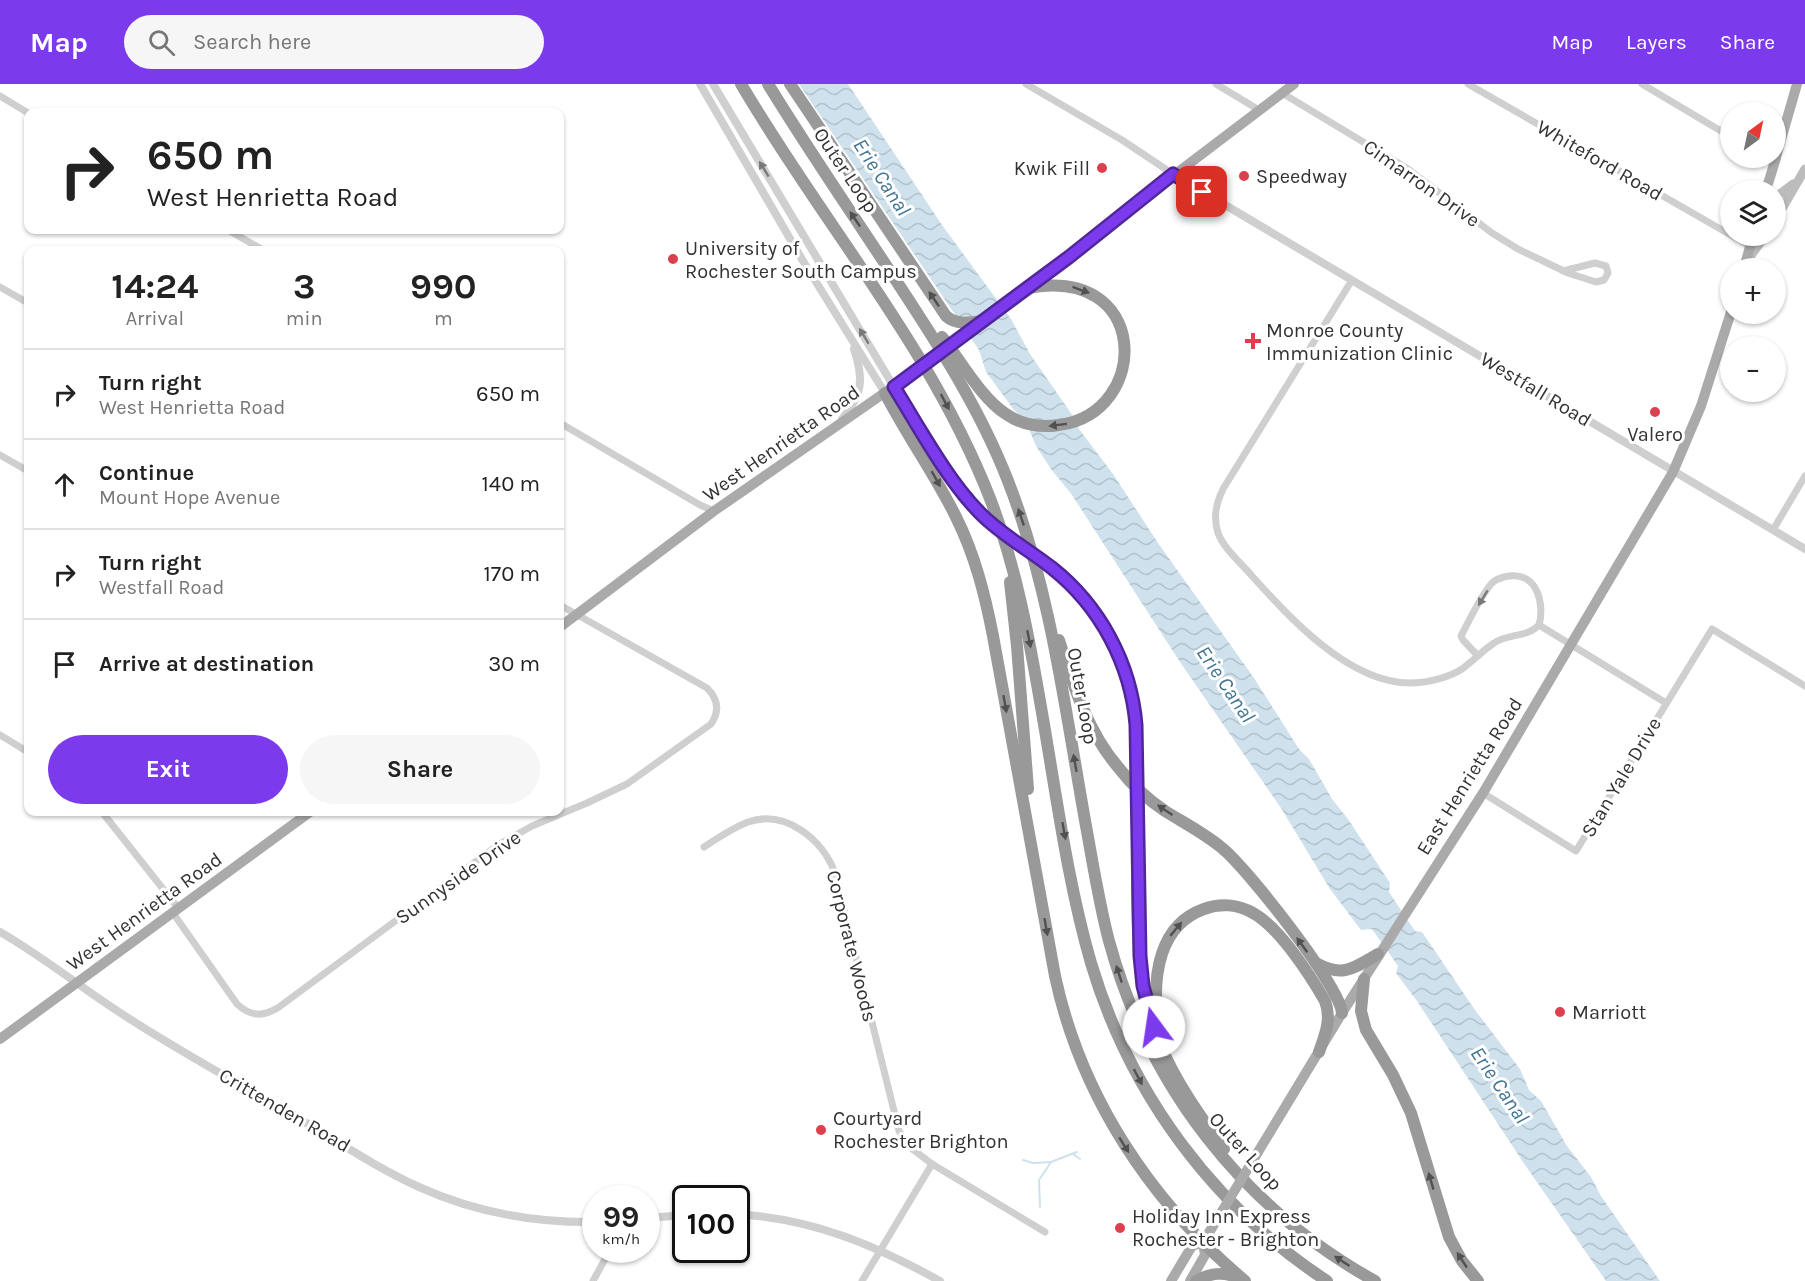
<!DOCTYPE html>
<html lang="en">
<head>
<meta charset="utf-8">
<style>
	body { margin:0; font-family:Karla,sans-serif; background:#f6f6f6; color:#222; height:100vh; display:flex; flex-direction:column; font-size:22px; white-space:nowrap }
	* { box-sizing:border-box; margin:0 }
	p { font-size:20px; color:#767676 }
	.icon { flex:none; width:33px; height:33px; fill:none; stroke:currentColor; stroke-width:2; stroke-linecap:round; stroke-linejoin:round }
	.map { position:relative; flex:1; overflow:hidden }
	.side { position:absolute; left:24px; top:162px; width:540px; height:570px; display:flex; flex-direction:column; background:#fff; border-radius:12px; box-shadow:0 2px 4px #0004 }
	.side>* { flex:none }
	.guide { position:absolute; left:24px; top:24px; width:540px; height:126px; border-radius:12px; box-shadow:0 2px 4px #0004; background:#fff; color:#222; overflow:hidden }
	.needle { width:39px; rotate:33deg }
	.buttons { position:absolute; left:1720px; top:18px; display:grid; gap:12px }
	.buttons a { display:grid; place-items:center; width:66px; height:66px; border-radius:50%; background:#fff; box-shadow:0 2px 4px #0004; font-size:30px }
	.speed { position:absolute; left:582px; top:1101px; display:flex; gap:12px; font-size:30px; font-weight:700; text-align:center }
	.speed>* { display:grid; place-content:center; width:78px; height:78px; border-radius:50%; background:#fff; box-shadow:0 2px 4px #0004; line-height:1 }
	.speed small { font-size:15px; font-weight:400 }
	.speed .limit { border:3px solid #111; border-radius:9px; background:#fff; color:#111 }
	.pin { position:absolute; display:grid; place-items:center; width:51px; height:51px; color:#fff; margin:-26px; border-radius:12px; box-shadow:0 3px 9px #0006 }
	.me { position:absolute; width:66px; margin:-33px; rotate:346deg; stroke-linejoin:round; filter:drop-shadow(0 0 4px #0008) }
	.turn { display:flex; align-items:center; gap:21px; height:126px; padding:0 24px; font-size:27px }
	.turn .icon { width:78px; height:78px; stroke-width:2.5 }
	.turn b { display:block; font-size:42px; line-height:51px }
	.eta { display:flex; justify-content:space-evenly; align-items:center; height:102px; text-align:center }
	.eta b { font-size:36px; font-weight:700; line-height:42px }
	.cta { display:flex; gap:12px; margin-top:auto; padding:12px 24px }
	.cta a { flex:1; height:69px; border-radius:36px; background:#7c3aed; color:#fff; font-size:24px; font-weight:700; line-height:69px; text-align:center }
	.cta a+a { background:#f6f6f6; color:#222 }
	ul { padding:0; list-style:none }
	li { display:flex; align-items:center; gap:18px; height:90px; padding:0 24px; border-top:2px solid #e0e0e0 }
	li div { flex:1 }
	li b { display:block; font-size:22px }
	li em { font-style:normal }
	header { display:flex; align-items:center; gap:36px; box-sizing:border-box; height:84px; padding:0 30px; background:#7c3aed; color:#fff }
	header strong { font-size:28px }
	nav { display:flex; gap:33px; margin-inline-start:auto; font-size:21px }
	.search { width:420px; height:54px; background:#f6f6f6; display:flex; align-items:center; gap:15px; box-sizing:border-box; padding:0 21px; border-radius:33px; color:#767676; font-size:22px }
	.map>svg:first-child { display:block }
	.water { fill:url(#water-waves) }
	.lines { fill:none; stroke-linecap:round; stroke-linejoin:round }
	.stream { stroke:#cfe1ec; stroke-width:2 }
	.minor { stroke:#cfcfcf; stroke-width:7 }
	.tertiary { stroke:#cfcfcf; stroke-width:8 }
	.secondary { stroke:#bcbcbc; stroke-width:9 }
	.primary { stroke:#aaa; stroke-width:10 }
	.motorway { stroke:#999; stroke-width:12 }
	.primary-bridge { stroke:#aaa; stroke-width:10 }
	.motorway-bridge { stroke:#999; stroke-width:12 }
	.oneway { fill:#797979 }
	.oneway2 { fill:#515151 }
	.route-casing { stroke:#51269a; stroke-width:15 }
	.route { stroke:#7c3aed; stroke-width:10 }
	.poi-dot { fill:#de3f4e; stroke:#fff; stroke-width:2 }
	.labels { text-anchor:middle; stroke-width:6; stroke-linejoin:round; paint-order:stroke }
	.street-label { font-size:20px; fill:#323232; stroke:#fff }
	.poi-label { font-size:20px; fill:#323232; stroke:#fff; text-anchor:start }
	.water-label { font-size:21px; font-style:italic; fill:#427592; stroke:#fff }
</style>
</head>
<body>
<header>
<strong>Map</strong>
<div class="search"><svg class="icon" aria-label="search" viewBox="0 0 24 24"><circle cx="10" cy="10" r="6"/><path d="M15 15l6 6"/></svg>Search here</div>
<nav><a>Map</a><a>Layers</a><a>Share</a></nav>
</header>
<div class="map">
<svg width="1805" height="1197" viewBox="0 0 1805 1197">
	<defs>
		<pattern id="water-waves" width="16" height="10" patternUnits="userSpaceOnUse" patternTransform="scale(1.5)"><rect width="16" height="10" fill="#cfe1ec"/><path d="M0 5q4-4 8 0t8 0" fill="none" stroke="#b2c2cb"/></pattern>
	</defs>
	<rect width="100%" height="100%" fill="#fff"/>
	<path class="water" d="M799,0H848L942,141L1011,235L1030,270L1075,335L1079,345L1113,390L1158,459L1254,594L1299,665L1309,675L1332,715L1348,735L1390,799L1389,808L1415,847L1422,848L1475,926L1520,985L1529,1006L1541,1017L1567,1062L1591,1093L1601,1112L1660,1197H1606L1523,1078L1417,917L1396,889L1398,882L1372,845L1361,846L1330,805L1281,724L1180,578L1072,411L1051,385L1036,362L1025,336L1014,326L986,288L979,266Z"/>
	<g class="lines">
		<g class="stream">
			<path d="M1073,1070L1080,1075"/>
			<path d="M1023,1076L1033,1079L1051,1078"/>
			<path d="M1040,1123L1039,1096L1051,1078L1077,1068"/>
		</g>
		<g class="minor">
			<path d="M1026,0L1122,56L1173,90"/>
			<path d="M1216,0L1259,26"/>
			<path d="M1468,0L1750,162"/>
			<path d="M1642,0L1731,53"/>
			<path d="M1282,9L1408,85L1492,149L1518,165L1568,189L1596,198L1604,196L1608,189L1606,182L1595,179L1563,187"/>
			<path d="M0,12L28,29"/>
			<path d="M1765,74L1774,79"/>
			<path d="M228,146L263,166"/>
			<path d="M1352,196L1223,405C1216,420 1213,433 1218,449C1224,465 1241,479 1252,492C1290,534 1349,599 1410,599C1426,599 1448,594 1462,585C1473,577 1482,567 1494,559C1508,549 1527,554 1539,541"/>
			<path d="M0,203L28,219"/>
			<path d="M560,339L700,421L714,427"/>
			<path d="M0,371L28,387"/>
			<path d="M1773,446L1805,392"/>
			<path d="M1539,541L1666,619"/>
			<path d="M1478,572L1463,556L1461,552C1469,537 1481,511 1492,499C1496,495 1503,493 1509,492C1537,488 1545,520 1539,541"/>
			<path d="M0,651L28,668"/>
			<path d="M1483,709L1576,767L1712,545L1805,602"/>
			<path d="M102,728L179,825"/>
			<path d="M704,763C718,754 732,744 748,738C786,725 823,756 835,789L899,1047L911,1064L932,1080L1045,1148"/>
			<path d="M173,829L237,920C251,933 263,933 279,923L498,761L532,742L587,719L627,700L711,640C720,627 718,615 707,604L560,521"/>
			<path d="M593,1197L610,1166"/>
			<path d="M862,1197L932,1080"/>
		</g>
		<g class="tertiary">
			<path d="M700,0L803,177L885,309"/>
			<path d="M713,0L894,303"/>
			<path d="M1173,90L1805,465"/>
			<path d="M842,335C863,310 864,295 854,265"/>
			<path d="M0,848C40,871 75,899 113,924C171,963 233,996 293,1031C334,1055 375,1083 419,1103C474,1128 535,1139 596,1138"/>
			<path d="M736,1130C813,1135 873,1160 940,1197"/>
			<path d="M646,1134L686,1131"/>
		</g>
		<g class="secondary">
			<path d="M1776,113L1793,100"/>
			<path d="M1776,135L1805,85"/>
			<path d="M1747,177L1765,152"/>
		</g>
		<g class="primary">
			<path d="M1776,73L1797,0"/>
			<path d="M1766,106L1776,74"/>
			<path d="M1744,184L1753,152"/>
			<path d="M982,237C1086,158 1190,79 1294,0"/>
			<path d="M560,543L714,427L890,305"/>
			<path d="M0,955L310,728"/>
			<path d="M1258,1068L1342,929L1483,709L1673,388L1701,322L1731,228"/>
			<path d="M1171,1197L1192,1162L1203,1158"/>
			<path d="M1190,1197L1205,1171L1203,1158L1210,1147"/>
		</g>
		<g class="motorway">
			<path d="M741,0C823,140 932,264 991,417C1016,483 1029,553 1041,623C1056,708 1067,796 1091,879C1130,1010 1213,1122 1327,1197"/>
			<path d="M768,0C809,67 854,132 897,198C939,262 980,325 1008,397C1051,507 1065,626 1086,742C1093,780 1099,819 1109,857C1149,1003 1243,1124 1375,1197"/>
			<path d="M790,0L946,232C956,241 969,239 982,237"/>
			<path d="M942,253C961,277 981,314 1006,330C1022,341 1040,344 1059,341C1152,329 1151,177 1024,205"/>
			<path d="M894,303L962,409"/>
			<path d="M885,309C907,352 935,390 956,433C975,471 985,511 993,552L1055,892C1081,1013 1151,1118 1245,1197"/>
			<path d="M1010,498L1017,562L1028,705"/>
			<path d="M1073,503C1123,555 1137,611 1137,681"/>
			<path d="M1059,556C1073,600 1087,647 1118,683C1131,700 1147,715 1165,727C1184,739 1204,749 1222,764C1246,783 1340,902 1342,929"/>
			<path d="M1138,721C1138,795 1130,891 1160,960C1175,997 1200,1032 1224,1065"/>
			<path d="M1316,879C1343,894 1354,884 1378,870"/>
			<path d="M1364,895L1361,927L1366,946L1393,991L1411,1029L1449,1153L1462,1177L1478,1197"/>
			<path d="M1157,933C1153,891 1159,841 1204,825C1220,819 1238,820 1253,829C1279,843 1310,891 1325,917C1332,935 1325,951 1319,968"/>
			<path d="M1196,1197C1210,1189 1223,1187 1238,1194"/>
		</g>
		<g class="primary-bridge">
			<path d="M903,296L982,237"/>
			<path d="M1210,1147L1258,1068"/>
		</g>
		<g class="motorway-bridge">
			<path d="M962,409C992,448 1037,469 1073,503"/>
			<path d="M1137,681L1138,721"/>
		</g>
	</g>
	<defs><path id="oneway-solid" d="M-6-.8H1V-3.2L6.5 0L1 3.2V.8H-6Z" transform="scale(1.5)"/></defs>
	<g class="oneway">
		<use href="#oneway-solid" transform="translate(764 85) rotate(-121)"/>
		<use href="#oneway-solid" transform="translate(864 252) rotate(-121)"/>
		<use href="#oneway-solid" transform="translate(1483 514) rotate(121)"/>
	</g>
	<g class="oneway2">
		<use href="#oneway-solid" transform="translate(855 135) rotate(-124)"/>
		<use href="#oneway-solid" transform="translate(1081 206) rotate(20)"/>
		<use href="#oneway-solid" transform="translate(934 215) rotate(-124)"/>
		<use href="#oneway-solid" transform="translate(945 318) rotate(62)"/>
		<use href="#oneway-solid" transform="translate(1058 341) rotate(173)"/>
		<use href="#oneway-solid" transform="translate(936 395) rotate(61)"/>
		<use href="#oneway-solid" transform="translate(1021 433) rotate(-109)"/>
		<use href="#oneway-solid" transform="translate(1029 555) rotate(79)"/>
		<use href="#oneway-solid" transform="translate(1005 620) rotate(80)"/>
		<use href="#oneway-solid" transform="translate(1075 679) rotate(-100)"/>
		<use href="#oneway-solid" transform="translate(1165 726) rotate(-146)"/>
		<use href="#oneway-solid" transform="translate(1064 747) rotate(80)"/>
		<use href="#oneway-solid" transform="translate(1046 843) rotate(80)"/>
		<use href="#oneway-solid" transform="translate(1176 845) rotate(-50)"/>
		<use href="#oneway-solid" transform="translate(1302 861) rotate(-126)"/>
		<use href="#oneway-solid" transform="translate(1119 890) rotate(-108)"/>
		<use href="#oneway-solid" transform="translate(1138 993) rotate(62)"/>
		<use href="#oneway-solid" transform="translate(1124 1061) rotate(58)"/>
		<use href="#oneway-solid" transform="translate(1431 1097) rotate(-106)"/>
		<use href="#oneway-solid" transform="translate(1462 1176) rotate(-123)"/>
		<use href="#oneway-solid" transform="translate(1342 1177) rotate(-147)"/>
	</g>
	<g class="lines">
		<g class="route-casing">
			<path id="route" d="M1154,943L1143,902L1140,872L1136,641C1131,580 1100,522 1052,484C1028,465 1000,450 979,428C946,394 919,343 894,303L1069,173L1173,90L1202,108"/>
		</g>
		<use href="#route" class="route"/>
	</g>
	<g class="poi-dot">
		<circle cx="1102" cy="84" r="6"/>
		<circle cx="1244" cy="92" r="6"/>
		<circle cx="673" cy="175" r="6"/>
		<path d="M1250 248h6v6h6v6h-6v6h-6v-6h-6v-6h6z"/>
		<circle cx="1655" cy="328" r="6"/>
		<circle cx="1560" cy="928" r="6"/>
		<circle cx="821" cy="1046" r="6"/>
		<circle cx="1120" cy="1144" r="6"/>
	</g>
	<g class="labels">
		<g class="street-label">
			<text transform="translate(1600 76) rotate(30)" y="7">Whiteford Road</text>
			<text transform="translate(846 86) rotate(56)" y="7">Outer Loop</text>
			<text transform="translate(1422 99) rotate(35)" y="7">Cimarron Drive</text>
			<text transform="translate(1536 305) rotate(31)" y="7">Westfall Road</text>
			<text transform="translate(781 359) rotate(-35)" y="7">West Henrietta Road</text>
			<text transform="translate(1083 612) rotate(80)" y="7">Outer Loop</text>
			<text transform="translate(1469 692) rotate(-58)" y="7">East Henrietta Road</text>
			<text transform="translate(1621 693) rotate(-59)" y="7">Stan Yale Drive</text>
			<text transform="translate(458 793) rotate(-35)" y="7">Sunnyside Drive</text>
			<text transform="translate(144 827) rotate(-36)" y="7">West Henrietta Road</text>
			<text transform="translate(852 862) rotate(76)" y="7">Corporate Woods</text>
			<text transform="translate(285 1026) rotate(30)" y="7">Crittenden Road</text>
			<text transform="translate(1246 1067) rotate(48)" y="7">Outer Loop</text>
		</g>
		<g class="poi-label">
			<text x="1090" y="91" text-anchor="end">Kwik Fill</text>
			<text x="1256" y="99">Speedway</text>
			<text x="685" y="171">University of<tspan x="685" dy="23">Rochester South Campus</tspan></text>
			<text x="1266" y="253">Monroe County<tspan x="1266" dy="23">Immunization Clinic</tspan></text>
			<text x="1655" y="357" text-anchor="middle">Valero</text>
			<text x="1572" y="935">Marriott</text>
			<text x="833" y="1041">Courtyard<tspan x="833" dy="23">Rochester Brighton</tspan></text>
			<text x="1132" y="1139">Holiday Inn Express<tspan x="1132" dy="23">Rochester - Brighton</tspan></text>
		</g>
		<g class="water-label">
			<text transform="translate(882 93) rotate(57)" y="7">Erie Canal</text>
			<text transform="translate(1226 600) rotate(56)" y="7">Erie Canal</text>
			<text transform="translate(1500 1001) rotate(56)" y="7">Erie Canal</text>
		</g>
	</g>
</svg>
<div class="buttons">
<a><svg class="needle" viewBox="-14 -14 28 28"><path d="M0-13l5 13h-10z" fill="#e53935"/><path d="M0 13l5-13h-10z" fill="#767676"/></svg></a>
<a><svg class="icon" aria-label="layers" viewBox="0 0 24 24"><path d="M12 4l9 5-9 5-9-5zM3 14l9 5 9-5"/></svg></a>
<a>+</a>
<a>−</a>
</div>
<div class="speed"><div>99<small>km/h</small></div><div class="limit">100</div></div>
<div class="pin" style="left:1202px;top:108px;background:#d93025"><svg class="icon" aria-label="arrive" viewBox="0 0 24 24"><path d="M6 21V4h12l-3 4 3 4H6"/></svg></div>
<svg class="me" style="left:1154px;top:943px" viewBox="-20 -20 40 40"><circle r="19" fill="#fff"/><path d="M0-13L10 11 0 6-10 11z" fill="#7c3aed"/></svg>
<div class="guide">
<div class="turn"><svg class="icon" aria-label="right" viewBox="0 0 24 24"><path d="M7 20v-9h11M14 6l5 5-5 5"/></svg><div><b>650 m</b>West Henrietta Road</div></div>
</div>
<section class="side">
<div class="eta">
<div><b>14:24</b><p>Arrival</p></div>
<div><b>3</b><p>min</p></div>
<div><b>990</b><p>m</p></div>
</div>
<ul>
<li><svg class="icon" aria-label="right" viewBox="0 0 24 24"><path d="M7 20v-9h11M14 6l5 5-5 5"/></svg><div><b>Turn right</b><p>West Henrietta Road</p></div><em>650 m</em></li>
<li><svg class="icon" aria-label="ahead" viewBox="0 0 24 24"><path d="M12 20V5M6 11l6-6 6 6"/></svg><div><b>Continue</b><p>Mount Hope Avenue</p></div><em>140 m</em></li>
<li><svg class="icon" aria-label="right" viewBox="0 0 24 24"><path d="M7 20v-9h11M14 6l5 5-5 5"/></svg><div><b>Turn right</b><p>Westfall Road</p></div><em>170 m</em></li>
<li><svg class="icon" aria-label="arrive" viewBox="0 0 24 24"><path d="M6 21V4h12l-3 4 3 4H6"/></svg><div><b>Arrive at destination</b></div><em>30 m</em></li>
</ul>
<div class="cta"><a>Exit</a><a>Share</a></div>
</section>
</div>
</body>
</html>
